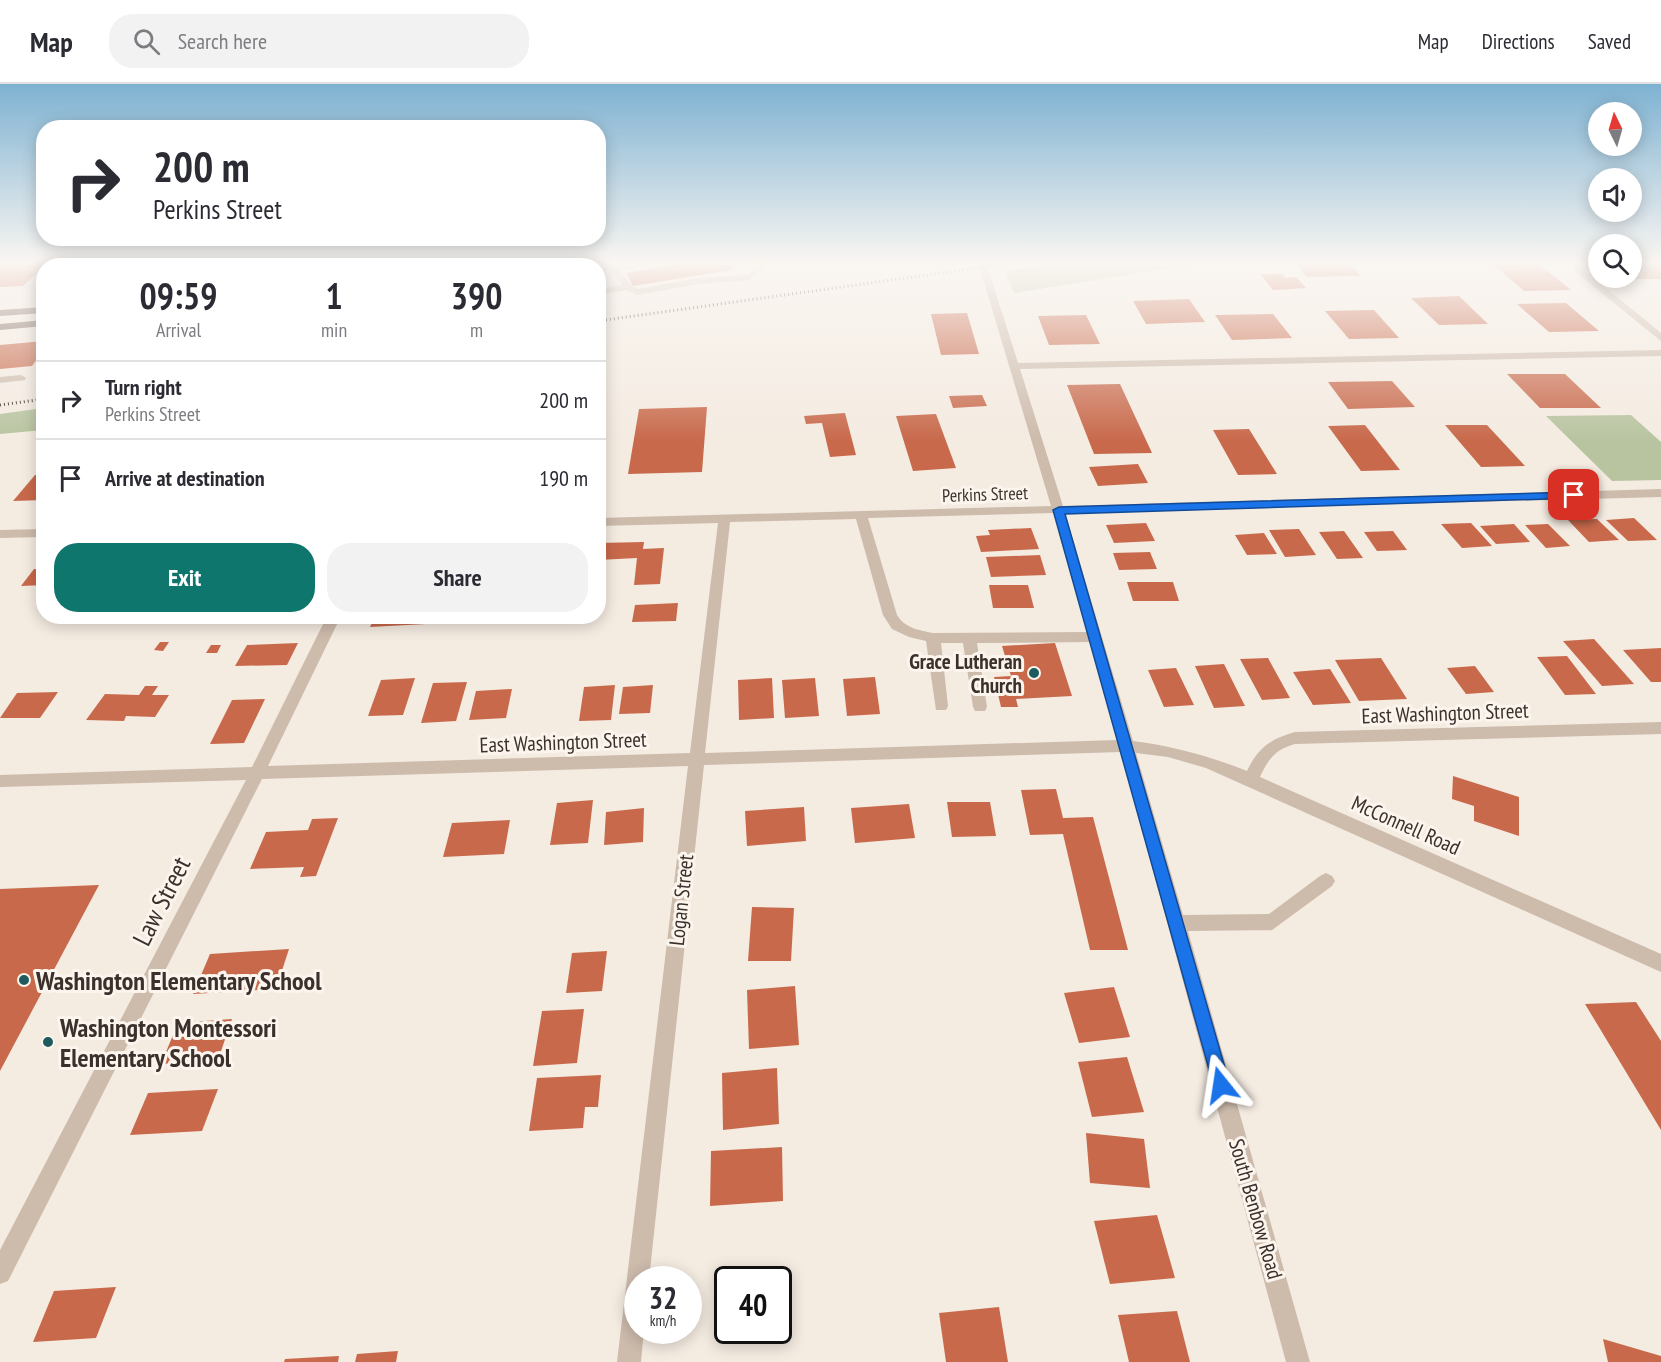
<!DOCTYPE html>
<html lang="en">
<head>
<meta charset="utf-8">
<style>
	body { margin:0; font-family:"PT Sans Narrow",sans-serif; background:#f2f2f3; color:#2b2b33; height:100vh; display:flex; flex-direction:column; font-size:22px; white-space:nowrap }
	* { box-sizing:border-box; margin:0 }
	p { font-size:20px; color:#7c7c81 }
	.icon { flex:none; width:33px; height:33px; fill:none; stroke:currentColor; stroke-width:2; stroke-linecap:round; stroke-linejoin:round }
	.map { position:relative; flex:1; overflow:hidden }
	.sheet { position:absolute; left:36px; top:174px; width:570px; height:366px; display:flex; flex-direction:column; background:#fff; border-radius:24px; box-shadow:0 3px 15px #0003 }
	.sheet>* { flex:none }
	.top-card { position:absolute; left:36px; top:36px; width:570px; height:126px; border-radius:24px; box-shadow:0 3px 15px #0003; background:#fff; color:#2b2b33; overflow:hidden }
	.needle { width:39px; rotate:355deg }
	.controls { position:absolute; left:1588px; top:18px; display:grid; gap:12px }
	.controls a { display:grid; place-items:center; width:54px; height:54px; border-radius:50%; background:#fff; box-shadow:0 3px 15px #0003; font-size:30px }
	.speed { position:absolute; left:624px; top:1182px; display:flex; gap:12px; font-size:30px; font-weight:700; text-align:center }
	.speed>* { display:grid; place-content:center; width:78px; height:78px; border-radius:50%; background:#fff; box-shadow:0 3px 15px #0003; line-height:1 }
	.speed small { font-size:15px; font-weight:400 }
	.speed .limit { border:3px solid #111; border-radius:9px; background:#fff; color:#111 }
	.pin { position:absolute; display:grid; place-items:center; width:51px; height:51px; color:#fff; margin:-26px; border-radius:12px; box-shadow:0 3px 9px #0006 }
	.me { position:absolute; width:66px; margin:-33px; rotate:345deg; stroke-linejoin:round; filter:drop-shadow(0 0 4px #0008) }
	.turn { display:flex; align-items:center; gap:21px; height:126px; padding:0 18px; font-size:27px }
	.turn .icon { width:78px; height:78px; stroke-width:2.5 }
	.turn b { display:block; font-size:42px; line-height:51px }
	.eta { display:flex; justify-content:space-evenly; align-items:center; height:102px; text-align:center }
	.eta b { font-size:36px; font-weight:600; line-height:42px }
	.primary-button { display:flex; gap:12px; margin-top:auto; padding:12px 18px }
	.primary-button a { flex:1; height:69px; border-radius:24px; background:#0f766e; color:#fff; font-size:24px; font-weight:600; line-height:69px; text-align:center }
	.primary-button a+a { background:#f2f2f3; color:#2b2b33 }
	ul { padding:0; list-style:none }
	li { display:flex; align-items:center; gap:18px; height:78px; padding:0 18px; border-top:2px solid #e1e1e2 }
	li div { flex:1 }
	li b { display:block; font-size:22px }
	li em { font-style:normal }
	header { display:flex; align-items:center; gap:36px; box-sizing:border-box; height:84px; padding:0 30px; background:#fff; border-bottom:2px solid #e1e1e2 }
	header strong { font-size:28px }
	nav { display:flex; gap:33px; margin-inline-start:auto; font-size:21px }
	.search { width:420px; height:54px; background:#f2f2f3; display:flex; align-items:center; gap:15px; box-sizing:border-box; padding:0 21px; border-radius:24px; color:#7c7c81; font-size:22px }
	.map>svg:first-child { display:block }
	.green { fill:#b8c4a0 }
	.building { fill:#c8694b }
	.lines { fill:none; stroke-linecap:round; stroke-linejoin:round }
	.minor { fill:#cdbbac; fill-rule:evenodd }
	.major { fill:#7d675c; fill-rule:evenodd }
	.rail { stroke:#3b302b; stroke-width:3; stroke-dasharray:1 3; stroke-linecap:butt }
	.route { fill:#1a73e8; stroke:#114b97; stroke-width:1.5 }
	.poi-dot { fill:#1f5a5e; stroke:#fbf5ee; stroke-width:2 }
	.labels { text-anchor:middle; dominant-baseline:central; stroke-width:6; stroke-linejoin:round; paint-order:stroke }
	.far-street-label { font-size:18px; fill:#3b302b; stroke:#fbf5ee }
	.poi-label { font-size:21px; font-weight:bold; fill:#3b302b; stroke:#fbf5ee; text-anchor:end }
	.street-label { font-size:21px; fill:#3b302b; stroke:#fbf5ee }
	.near-street-label { font-size:26px; fill:#3b302b; stroke:#fbf5ee }
	.near-poi-label { font-size:26px; font-weight:bold; fill:#3b302b; stroke:#fbf5ee; text-anchor:start }
</style>
</head>
<body>
<header>
<strong>Map</strong>
<div class="search"><svg class="icon" aria-label="search" viewBox="0 0 24 24"><circle cx="10" cy="10" r="6"/><path d="M15 15l6 6"/></svg>Search here</div>
<nav><a>Map</a><a>Directions</a><a>Saved</a></nav>
</header>
<div class="map">
<svg width="1661" height="1278" viewBox="0 0 1661 1278">
	<rect width="100%" height="100%" fill="#f4ebe1"/>
	<g class="green">
		<polygon points="1066,178 1208,178 1014,209 1005,187"/>
		<polygon points="43,324 43,346 0,350 0,330"/>
		<polygon points="1631,331 1661,358 1661,396 1612,397 1546,332"/>
	</g>
	<g class="building">
		<polygon points="0,178 55,178 51,182 44,182 23,202 3,203 0,203"/>
		<polygon points="694,178 738,178 731,186 633,202 626,189"/>
		<polygon points="1294,178 1348,178 1361,192 1307,193"/>
		<polygon points="1632,178 1660,178 1661,195 1637,195 1632,192"/>
		<polygon points="1539,180 1571,206 1524,207 1494,181"/>
		<polygon points="1260,190 1282,190 1285,194 1296,193 1306,204 1273,206"/>
		<polygon points="1459,212 1488,240 1439,241 1411,214"/>
		<polygon points="1189,215 1205,238 1146,240 1133,217"/>
		<polygon points="1566,219 1599,247 1549,248 1517,220"/>
		<polygon points="1374,226 1399,254 1349,255 1325,227"/>
		<polygon points="967,229 979,270 941,271 931,230"/>
		<polygon points="1273,230 1292,254 1232,256 1215,231"/>
		<polygon points="1086,231 1100,260 1049,261 1038,232"/>
		<polygon points="44,257 44,265 32,282 0,285 0,261"/>
		<polygon points="1507,290 1565,290 1601,324 1540,324"/>
		<polygon points="1392,297 1415,323 1348,325 1328,298"/>
		<polygon points="1120,300 1152,369 1094,370 1067,301"/>
		<polygon points="982,311 987,322 953,324 949,312"/>
		<polygon points="707,323 702,388 628,390 639,325"/>
		<polygon points="845,329 856,371 830,373 822,339 806,340 804,332"/>
		<polygon points="936,330 956,384 913,387 896,332"/>
		<polygon points="1365,341 1400,386 1361,387 1328,342"/>
		<polygon points="1445,341 1487,341 1525,382 1481,383"/>
		<polygon points="1249,345 1277,390 1238,391 1213,346"/>
		<polygon points="1138,380 1148,399 1098,402 1089,383"/>
		<polygon points="35,391 44,391 44,416 13,417"/>
		<polygon points="1634,434 1657,456 1628,457 1606,436"/>
		<polygon points="1597,435 1619,456 1589,458 1568,436"/>
		<polygon points="1146,439 1155,457 1114,459 1106,441"/>
		<polygon points="1471,439 1492,462 1462,464 1441,440"/>
		<polygon points="1514,440 1530,458 1496,460 1480,442"/>
		<polygon points="1548,440 1570,462 1546,464 1525,441"/>
		<polygon points="1031,444 1039,465 981,468 976,452 990,451 988,446"/>
		<polygon points="1299,445 1316,471 1285,473 1269,446"/>
		<polygon points="1344,447 1363,474 1337,475 1319,448"/>
		<polygon points="1393,447 1407,466 1377,467 1364,448"/>
		<polygon points="1264,449 1277,470 1247,471 1235,451"/>
		<polygon points="644,458 643,465 664,464 660,500 634,501 637,474 598,476 598,459"/>
		<polygon points="1150,468 1157,485 1119,486 1113,469"/>
		<polygon points="1040,471 1046,491 991,493 986,473"/>
		<polygon points="34,485 44,485 44,501 21,502"/>
		<polygon points="1127,498 1173,498 1179,517 1133,517"/>
		<polygon points="989,501 1028,501 1034,524 993,524"/>
		<polygon points="678,519 676,537 632,538 635,521"/>
		<polygon points="375,532 428,532 426,540 370,543"/>
		<polygon points="153,533 166,533 162,540 148,540"/>
		<polygon points="1594,555 1634,600 1602,602 1563,557"/>
		<polygon points="160,558 169,558 163,567 154,566"/>
		<polygon points="298,559 287,581 235,582 247,561"/>
		<polygon points="1055,559 1072,612 1016,615 1018,623 1001,623 994,593 1011,592 1002,562"/>
		<polygon points="211,561 221,561 217,569 206,569"/>
		<polygon points="1661,564 1661,598 1651,598 1623,566"/>
		<polygon points="1567,572 1596,610 1565,611 1537,573"/>
		<polygon points="1268,574 1290,614 1262,616 1240,575"/>
		<polygon points="1381,574 1407,615 1359,617 1335,576"/>
		<polygon points="1224,580 1245,622 1214,624 1195,582"/>
		<polygon points="1475,582 1494,608 1466,610 1447,584"/>
		<polygon points="1176,584 1194,621 1164,623 1148,586"/>
		<polygon points="1330,585 1351,619 1313,621 1293,588"/>
		<polygon points="875,593 880,630 847,632 843,595"/>
		<polygon points="415,594 403,631 368,632 381,596"/>
		<polygon points="772,594 774,634 739,636 738,596"/>
		<polygon points="815,594 819,632 785,634 782,596"/>
		<polygon points="467,598 456,637 421,639 433,599"/>
		<polygon points="615,601 611,636 579,637 584,603"/>
		<polygon points="653,601 650,629 619,630 623,603"/>
		<polygon points="145,602 158,602 152,611 169,611 155,633 126,632 124,637 86,636 105,610 139,611"/>
		<polygon points="512,605 506,634 469,636 476,607"/>
		<polygon points="58,608 40,634 0,634 17,609"/>
		<polygon points="265,615 244,659 210,660 232,616"/>
		<polygon points="1453,692 1519,713 1519,752 1474,737 1474,722 1452,715"/>
		<polygon points="1056,705 1063,734 1093,733 1128,866 1090,866 1063,750 1030,751 1021,706"/>
		<polygon points="593,716 588,759 550,761 557,719"/>
		<polygon points="947,718 990,718 996,752 952,753"/>
		<polygon points="909,720 915,754 855,759 851,724"/>
		<polygon points="804,723 806,757 747,762 745,727"/>
		<polygon points="644,724 643,758 604,761 606,728"/>
		<polygon points="338,734 316,792 300,793 304,783 250,785 266,748 308,746 312,735"/>
		<polygon points="510,736 504,770 443,773 452,739"/>
		<polygon points="99,801 0,987 0,805"/>
		<polygon points="752,823 794,824 791,877 748,877"/>
		<polygon points="289,865 276,905 193,910 210,870"/>
		<polygon points="607,867 602,907 566,909 572,869"/>
		<polygon points="795,902 799,961 749,965 747,906"/>
		<polygon points="1114,903 1130,953 1079,959 1064,909"/>
		<polygon points="1636,918 1661,957 1661,1046 1585,920"/>
		<polygon points="584,925 577,979 533,982 542,927"/>
		<polygon points="232,935 218,976 161,980 178,939"/>
		<polygon points="1127,973 1144,1028 1092,1033 1078,978"/>
		<polygon points="777,984 779,1040 723,1046 722,989"/>
		<polygon points="601,991 598,1023 585,1023 583,1044 529,1047 537,994"/>
		<polygon points="218,1005 202,1047 130,1051 148,1009"/>
		<polygon points="1086,1049 1144,1055 1150,1104 1090,1099"/>
		<polygon points="782,1063 783,1117 710,1122 711,1067"/>
		<polygon points="1157,1131 1175,1194 1110,1200 1094,1137"/>
		<polygon points="116,1203 96,1254 33,1258 54,1207"/>
		<polygon points="999,1223 1008,1278 946,1278 939,1229"/>
		<polygon points="1177,1227 1190,1278 1129,1278 1118,1231"/>
		<polygon points="1603,1255 1661,1272 1661,1278 1608,1278"/>
		<polygon points="398,1267 396,1278 355,1278 357,1270"/>
		<polygon points="339,1272 338,1278 284,1278 285,1275"/>
	</g>
	<g class="lines">
		<g class="minor">
			<polygon points="495,178 503,178 504,182 496,182"/>
			<polygon points="534,178 555,178 551,181 532,182"/>
			<polygon points="606,178 614,178 617,181 656,178 652,181 620,186 631,201 638,205 698,194 747,191 763,178 772,178 749,196 698,200 637,211 627,206 598,211 598,205 622,201"/>
			<path d="M978,178H986L1018,279L1661,266V272L1020,285L1063,422L1661,405V413L1065,429L1133,657C1173,662 1209,672 1247,687C1258,664 1270,655 1295,648L1661,638V650L1295,660C1276,665 1268,675 1260,693L1661,870V888L1206,684L1168,673L1136,669L1183,831L1269,830L1320,792L1326,789L1332,792L1335,797L1332,802L1272,846L1188,847L1310,1278H1286L1121,668L704,681L649,1196H638V1246H644L641,1278H617L688,682L262,695L8,1197L0,1200V1166L246,696L0,703V691L252,683L327,532H341L268,682L690,669L718,439L598,442V434L1051,422ZM1053,429L1087,548L933,549C918,546 905,544 897,531L868,434ZM856,435L883,531L892,545L909,553L926,557L936,626H946L948,622L941,559H963L973,623L975,627H985L987,623L977,559L1090,558L1117,656L705,669L730,438Z"/>
			<polygon points="1573,182 1579,182 1661,249 1661,257 1573,186"/>
			<polygon points="21,291 26,294 25,296 0,299 0,293"/>
			<polygon points="44,445 44,453 0,454 0,446"/>
		</g>
		<g class="major">
			<polygon points="374,178 391,178 382,182 360,182"/>
			<polygon points="434,178 450,178 441,182 420,182"/>
			<polygon points="44,223 44,229 0,232 0,226"/>
			<polygon points="44,236 44,242 0,246 0,240"/>
		</g>
		<g class="rail">
			<polyline points="598,237 1021,178"/>
			<polyline points="0,321 44,315"/>
		</g>
	</g>
	<linearGradient id="sky" x2="0" y2="1"><stop stop-color="#7eb2d2"/><stop offset="0.5" stop-color="#faf6f2"/><stop offset="1" stop-color="#faf6f2" stop-opacity="0"/></linearGradient>
	<rect width="1661" height="357" fill="url(#sky)"/>
	<polygon class="route" points="1574,408 1578,409 1578,414 1065,430 1230,1001 1228,1007 1221,1010 1215,1007 1053,426 1059,423"/>
	<g class="poi-dot">
		<circle cx="1034" cy="589" r="6"/>
		<circle cx="24" cy="896" r="6"/>
		<circle cx="48" cy="958" r="6"/>
	</g>
	<g class="labels">
		<g class="far-street-label">
			<text transform="translate(985 410) rotate(-2)">Perkins Street</text>
		</g>
		<g class="poi-label">
			<text x="1022" y="577">Grace Lutheran<tspan x="1022" dy="24">Church</tspan></text>
		</g>
		<g class="street-label">
			<text transform="translate(1445 629) rotate(-2)">East Washington Street</text>
			<text transform="translate(563 658) rotate(-2)">East Washington Street</text>
			<text transform="translate(1406 741) rotate(24)">McConnell Road</text>
			<text transform="translate(681 816) rotate(-84)">Logan Street</text>
			<text transform="translate(1256 1125) rotate(74)">South Benbow Road</text>
		</g>
		<g class="near-street-label">
			<text transform="translate(161 817) rotate(-63)">Law Street</text>
		</g>
		<g class="near-poi-label">
			<text x="36" y="896">Washington Elementary School</text>
			<text x="60" y="943">Washington Montessori<tspan x="60" dy="30">Elementary School</tspan></text>
		</g>
	</g>
</svg>
<div class="controls">
<a><svg class="needle" viewBox="-14 -14 28 28"><path d="M0-13l5 13h-10z" fill="#e53935"/><path d="M0 13l5-13h-10z" fill="#7c7c81"/></svg></a>
<a><svg class="icon" aria-label="sound" viewBox="0 0 24 24"><path d="M4 9h4l5-4v14l-5-4H4zM17 9q2 3 0 6"/></svg></a>
<a><svg class="icon" aria-label="search" viewBox="0 0 24 24"><circle cx="10" cy="10" r="6"/><path d="M15 15l6 6"/></svg></a>
</div>
<div class="speed"><div>32<small>km/h</small></div><div class="limit">40</div></div>
<div class="pin" style="left:1574px;top:411px;background:#d93025"><svg class="icon" aria-label="arrive" viewBox="0 0 24 24"><path d="M6 21V4h12l-3 4 3 4H6"/></svg></div>
<svg class="me" style="left:1221px;top:1001px" viewBox="-20 -20 40 40"><path d="M0-17L14 15 0 8-14 15z" fill="#1a73e8" stroke="#fff" stroke-width="4"/></svg>
<div class="top-card">
<div class="turn"><svg class="icon" aria-label="right" viewBox="0 0 24 24"><path d="M7 20v-9h11M14 6l5 5-5 5"/></svg><div><b>200 m</b>Perkins Street</div></div>
</div>
<section class="sheet">
<div class="eta">
<div><b>09:59</b><p>Arrival</p></div>
<div><b>1</b><p>min</p></div>
<div><b>390</b><p>m</p></div>
</div>
<ul>
<li><svg class="icon" aria-label="right" viewBox="0 0 24 24"><path d="M7 20v-9h11M14 6l5 5-5 5"/></svg><div><b>Turn right</b><p>Perkins Street</p></div><em>200 m</em></li>
<li><svg class="icon" aria-label="arrive" viewBox="0 0 24 24"><path d="M6 21V4h12l-3 4 3 4H6"/></svg><div><b>Arrive at destination</b></div><em>190 m</em></li>
</ul>
<div class="primary-button"><a>Exit</a><a>Share</a></div>
</section>
</div>
</body>
</html>
